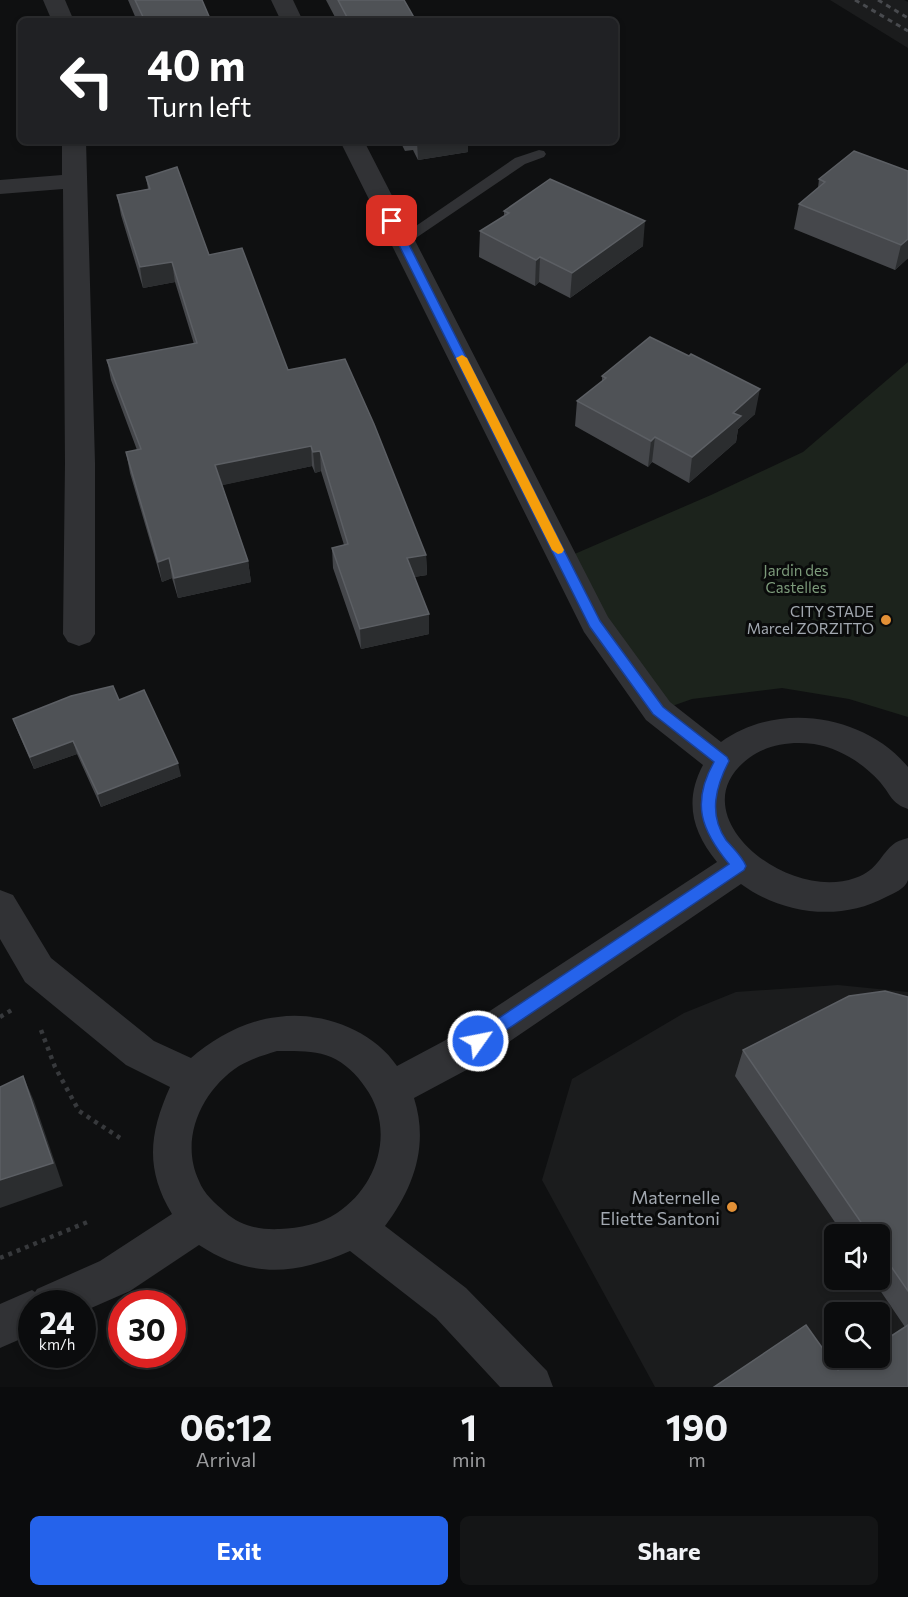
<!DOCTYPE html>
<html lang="en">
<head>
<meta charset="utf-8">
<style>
	body { margin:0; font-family:Commissioner,sans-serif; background:#141516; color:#f1f3f6; height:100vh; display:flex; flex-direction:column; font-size:22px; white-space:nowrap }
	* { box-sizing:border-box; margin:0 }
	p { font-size:20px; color:#9a9b9d }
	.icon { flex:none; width:33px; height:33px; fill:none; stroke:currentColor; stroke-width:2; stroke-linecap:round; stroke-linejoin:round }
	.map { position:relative; height:1387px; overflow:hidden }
	.sheet { display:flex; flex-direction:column; background:#0b0c0d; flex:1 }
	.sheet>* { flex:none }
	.banner { position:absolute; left:18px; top:18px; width:600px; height:126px; border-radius:9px; box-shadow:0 3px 9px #0003,0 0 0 2px #2b2c2e; background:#202124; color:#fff; overflow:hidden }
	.controls { position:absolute; left:824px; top:1224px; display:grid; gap:12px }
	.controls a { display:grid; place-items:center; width:66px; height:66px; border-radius:9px; background:#0b0c0d; box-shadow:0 3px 9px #0003,0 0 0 2px #2b2c2e; font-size:30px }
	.speed { position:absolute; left:18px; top:1290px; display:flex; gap:12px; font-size:30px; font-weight:700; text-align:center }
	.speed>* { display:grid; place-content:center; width:78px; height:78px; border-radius:50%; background:#0b0c0d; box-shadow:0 3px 9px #0003,0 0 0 2px #2b2c2e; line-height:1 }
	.speed small { font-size:15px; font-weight:400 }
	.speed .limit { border:9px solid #d22; background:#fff; color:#111 }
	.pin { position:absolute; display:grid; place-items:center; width:51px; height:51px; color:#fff; margin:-26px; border-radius:12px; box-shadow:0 3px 9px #0006 }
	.me { position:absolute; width:66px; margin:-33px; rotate:57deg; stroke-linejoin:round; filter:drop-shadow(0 0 4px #0008) }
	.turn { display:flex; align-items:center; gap:21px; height:126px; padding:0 30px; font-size:27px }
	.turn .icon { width:78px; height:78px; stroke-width:2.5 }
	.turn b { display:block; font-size:42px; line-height:51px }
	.eta { display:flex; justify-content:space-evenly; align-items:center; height:102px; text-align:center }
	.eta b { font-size:36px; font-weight:700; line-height:42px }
	.action { display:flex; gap:12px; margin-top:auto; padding:12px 30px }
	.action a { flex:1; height:69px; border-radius:9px; background:#2563eb; color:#fff; font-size:24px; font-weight:700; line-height:69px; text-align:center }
	.action a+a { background:#141516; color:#f1f3f6 }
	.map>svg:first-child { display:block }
	.built { fill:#1b1c1d; fill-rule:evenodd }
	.green { fill:#1c231c }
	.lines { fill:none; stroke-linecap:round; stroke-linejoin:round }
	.path { stroke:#37393c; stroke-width:4.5; stroke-dasharray:4 5; stroke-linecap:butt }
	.lane { fill:#313235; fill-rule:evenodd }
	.street { fill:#313235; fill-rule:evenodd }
	.rail { stroke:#484a4e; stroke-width:3; stroke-dasharray:5 4.5; stroke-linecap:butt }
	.wall { fill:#45474b }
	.shaded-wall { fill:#2b2d2f }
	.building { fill:#4f5256; stroke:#5c5f64; stroke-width:1.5 }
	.route { fill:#2563eb; stroke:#184099; stroke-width:1.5 }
	.slow { fill:#f59e0b }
	.poi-dot { fill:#e29036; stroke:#0a0b0b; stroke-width:2 }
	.labels { text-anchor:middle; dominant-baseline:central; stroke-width:6; stroke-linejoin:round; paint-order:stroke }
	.park-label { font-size:15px; fill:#7c9a7a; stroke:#0a0b0b }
	.poi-label { font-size:15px; fill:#a2a8b0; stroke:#0a0b0b; text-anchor:end }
	.near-poi-label { font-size:18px; fill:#a2a8b0; stroke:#0a0b0b; text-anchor:end }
</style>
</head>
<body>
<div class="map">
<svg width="908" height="1387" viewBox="0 0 908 1387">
	<rect width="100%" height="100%" fill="#0f1011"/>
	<g class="built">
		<polygon points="830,0 904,0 908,2 908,48"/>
		<path d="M838,985L908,992V1387H655L542,1180L572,1079L684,1013L736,992ZM834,1234H879V1280H834ZM834,1312H879V1358H834Z"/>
	</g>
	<polygon class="green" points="908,362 908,717 849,699 782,688 692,699 658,711 563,559 711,495 803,452"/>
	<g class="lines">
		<g class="path">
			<polyline points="0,1017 15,1008"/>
			<polyline points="41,1030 55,1067 79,1111 120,1138"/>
			<polyline points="0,1258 90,1221"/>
		</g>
		<polygon class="lane" points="539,150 544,151 546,154 544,157 525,164 407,244 397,244 394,241 515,158"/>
		<g class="street">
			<polygon points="43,0 65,0 74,21 52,21"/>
			<polygon points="271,0 293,0 303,21 281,21"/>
			<polygon points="62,141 86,141 95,463 95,634 90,642 79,646 68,642 63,634 65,463 63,189 0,194 0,180 62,175"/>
			<path d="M340,141H364L608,617L670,702L721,742C777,701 864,714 908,767V809C891,803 891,795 880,782C863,763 839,748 814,744C792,741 768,744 749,758C676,812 785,903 855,878C879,870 879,855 895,843C898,841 904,839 908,838C908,848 908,872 908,880C905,889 894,893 886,897C840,922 782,914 741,884L472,1067L414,1098C429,1145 414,1188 385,1226L466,1288L547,1371L553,1387H500L436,1318L350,1251C295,1275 251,1279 199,1245L130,1291L82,1312V1304H32V1334L0,1348V1304L32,1290L35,1292L37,1289L100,1261L172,1214C145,1169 149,1134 170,1087L126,1065L25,982L0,939V890L13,895L51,958L154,1041L191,1058C214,1038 246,1020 278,1017C321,1011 372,1029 397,1066L444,1041L717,862C692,831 684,801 703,765L646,720L584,632ZM277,1051C294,1051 315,1050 331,1057C345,1063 357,1075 365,1087C396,1129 378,1186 337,1213C321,1224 299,1228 280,1229C260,1230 240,1226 225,1212C215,1203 204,1194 199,1181C179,1139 202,1090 239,1066C251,1059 264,1055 277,1051Z"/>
		</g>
		<g class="rail">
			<polyline points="855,0 908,31"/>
			<polyline points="878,0 908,18"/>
		</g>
	</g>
	<g class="wall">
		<polygon points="128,0 202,0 211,21 137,21"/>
		<polygon points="326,0 404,0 416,21 337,21"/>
		<polygon points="400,141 470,141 468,142 468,152 418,160 413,150 405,151"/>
		<polygon points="908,171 908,258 895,270 794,229 799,204 818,188 819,179"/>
		<polygon points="146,177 209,255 288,370 426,555 427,575 414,577 429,614 429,634 361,649 333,568 332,548 344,545 321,471 315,473 312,466 222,485 248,561 251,582 178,598 172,578 162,582 130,473 126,452 137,450 111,380 107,360 194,344 175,282 143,288 121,215 117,195 148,189"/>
		<polygon points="504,211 643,246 570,298 539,282 535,286 479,257 480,231 504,216"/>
		<polygon points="602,376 755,414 738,429 736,442 689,483 652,462 648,467 575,426 577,401 602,382"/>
		<polygon points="119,700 181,776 101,807 77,754 34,769 18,732 13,719"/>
		<polygon points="908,997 908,1387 838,1370 905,1327 873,1280 879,1280 879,1234 843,1234 735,1076 743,1050"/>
	</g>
	<g class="shaded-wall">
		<polygon points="417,141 470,141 468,142 468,152 418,160"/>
		<polygon points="645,221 643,246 570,298 572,273"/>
		<polygon points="908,239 908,258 895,270 901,245"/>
		<polygon points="540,257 539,282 535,286 536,260"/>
		<polygon points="172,262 175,282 143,288 140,267"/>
		<polygon points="760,389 755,414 738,429 736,442 689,483 692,457 733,413"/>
		<polygon points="655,437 652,462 648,467 651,441"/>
		<polygon points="311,446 312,466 219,486 215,465"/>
		<polygon points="320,451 321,471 315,473 313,452"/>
		<polygon points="426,555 427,575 407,578 407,558"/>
		<polygon points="169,558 172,578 162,582 158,562"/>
		<polygon points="248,561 251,582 178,598 174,578"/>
		<polygon points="429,614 429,634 361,649 360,629"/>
		<polygon points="73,741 77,754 34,769 30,757"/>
		<polygon points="178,763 181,776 101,807 98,794"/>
		<polygon points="23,1076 34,1101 63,1186 0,1208 0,1180"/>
	</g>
	<g class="building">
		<polygon points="135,0 202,0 211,21 145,21"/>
		<polygon points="338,0 404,0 416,21 349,21"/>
		<polygon points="854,151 908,171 908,239 901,245 799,204 825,182 819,179"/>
		<polygon points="177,167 209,255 242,248 288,370 345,359 374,424 426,555 407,558 429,614 360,629 332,548 348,544 320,451 313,452 311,446 215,465 248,561 174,578 169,558 158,562 126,452 141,449 107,360 197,343 172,262 140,267 117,195 150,189 146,177"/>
		<polygon points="550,179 645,221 572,273 540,257 536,260 480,231 509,213 504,211"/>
		<polygon points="650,337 689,356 691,354 760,389 733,413 741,416 692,457 655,437 651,441 577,401 606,378 602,376"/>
		<polygon points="113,686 119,700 144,690 178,763 98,794 73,741 30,757 13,719 71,696"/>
		<polygon points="885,991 908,997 908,1291 879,1249 879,1234 869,1234 743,1050 849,996"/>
		<polygon points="23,1076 53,1163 0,1180 0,1087"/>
		<polygon points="806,1325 838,1370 858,1358 879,1358 879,1344 908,1325 908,1387 714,1387"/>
	</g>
	<path class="route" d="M392,218L397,221L600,621L663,707L727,757L729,761C716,786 708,814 726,840C733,848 742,856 746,866L744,870L478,1049L472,1047L470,1041L472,1036L729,864C701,830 691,803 714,762L653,714L590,627L387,221Z"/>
	<polygon class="slow" points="462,355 467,358 564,550 562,553 558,554 552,550 456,358"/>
	<g class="poi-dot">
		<circle cx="886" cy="620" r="6"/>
		<circle cx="732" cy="1207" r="6"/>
	</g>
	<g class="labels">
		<g class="park-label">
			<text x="796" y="570">Jardin des<tspan x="796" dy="17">Castelles</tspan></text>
		</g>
		<g class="poi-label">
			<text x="874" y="611">CITY STADE<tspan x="874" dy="17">Marcel ZORZITTO</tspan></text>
		</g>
		<g class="near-poi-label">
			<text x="720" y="1197">Maternelle<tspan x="720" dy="21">Eliette Santoni</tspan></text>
		</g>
	</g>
</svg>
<div class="controls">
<a><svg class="icon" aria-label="sound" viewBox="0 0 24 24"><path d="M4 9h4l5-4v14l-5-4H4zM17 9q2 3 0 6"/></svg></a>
<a><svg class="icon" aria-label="search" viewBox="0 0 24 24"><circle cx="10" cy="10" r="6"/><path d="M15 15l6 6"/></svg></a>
</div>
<div class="speed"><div>24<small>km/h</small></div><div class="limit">30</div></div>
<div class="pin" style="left:392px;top:221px;background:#d93025"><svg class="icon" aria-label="arrive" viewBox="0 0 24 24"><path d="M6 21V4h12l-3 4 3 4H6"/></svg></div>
<svg class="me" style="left:478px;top:1041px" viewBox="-20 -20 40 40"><circle r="17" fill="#2563eb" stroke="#fff" stroke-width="3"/><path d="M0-11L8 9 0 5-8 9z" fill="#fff"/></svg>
<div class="banner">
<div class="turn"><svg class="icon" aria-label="left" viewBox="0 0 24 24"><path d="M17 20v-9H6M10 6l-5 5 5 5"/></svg><div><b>40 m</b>Turn left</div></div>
</div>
</div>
<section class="sheet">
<div class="eta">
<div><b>06:12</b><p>Arrival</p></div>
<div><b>1</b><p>min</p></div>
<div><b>190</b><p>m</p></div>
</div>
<div class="action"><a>Exit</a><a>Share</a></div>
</section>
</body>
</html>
